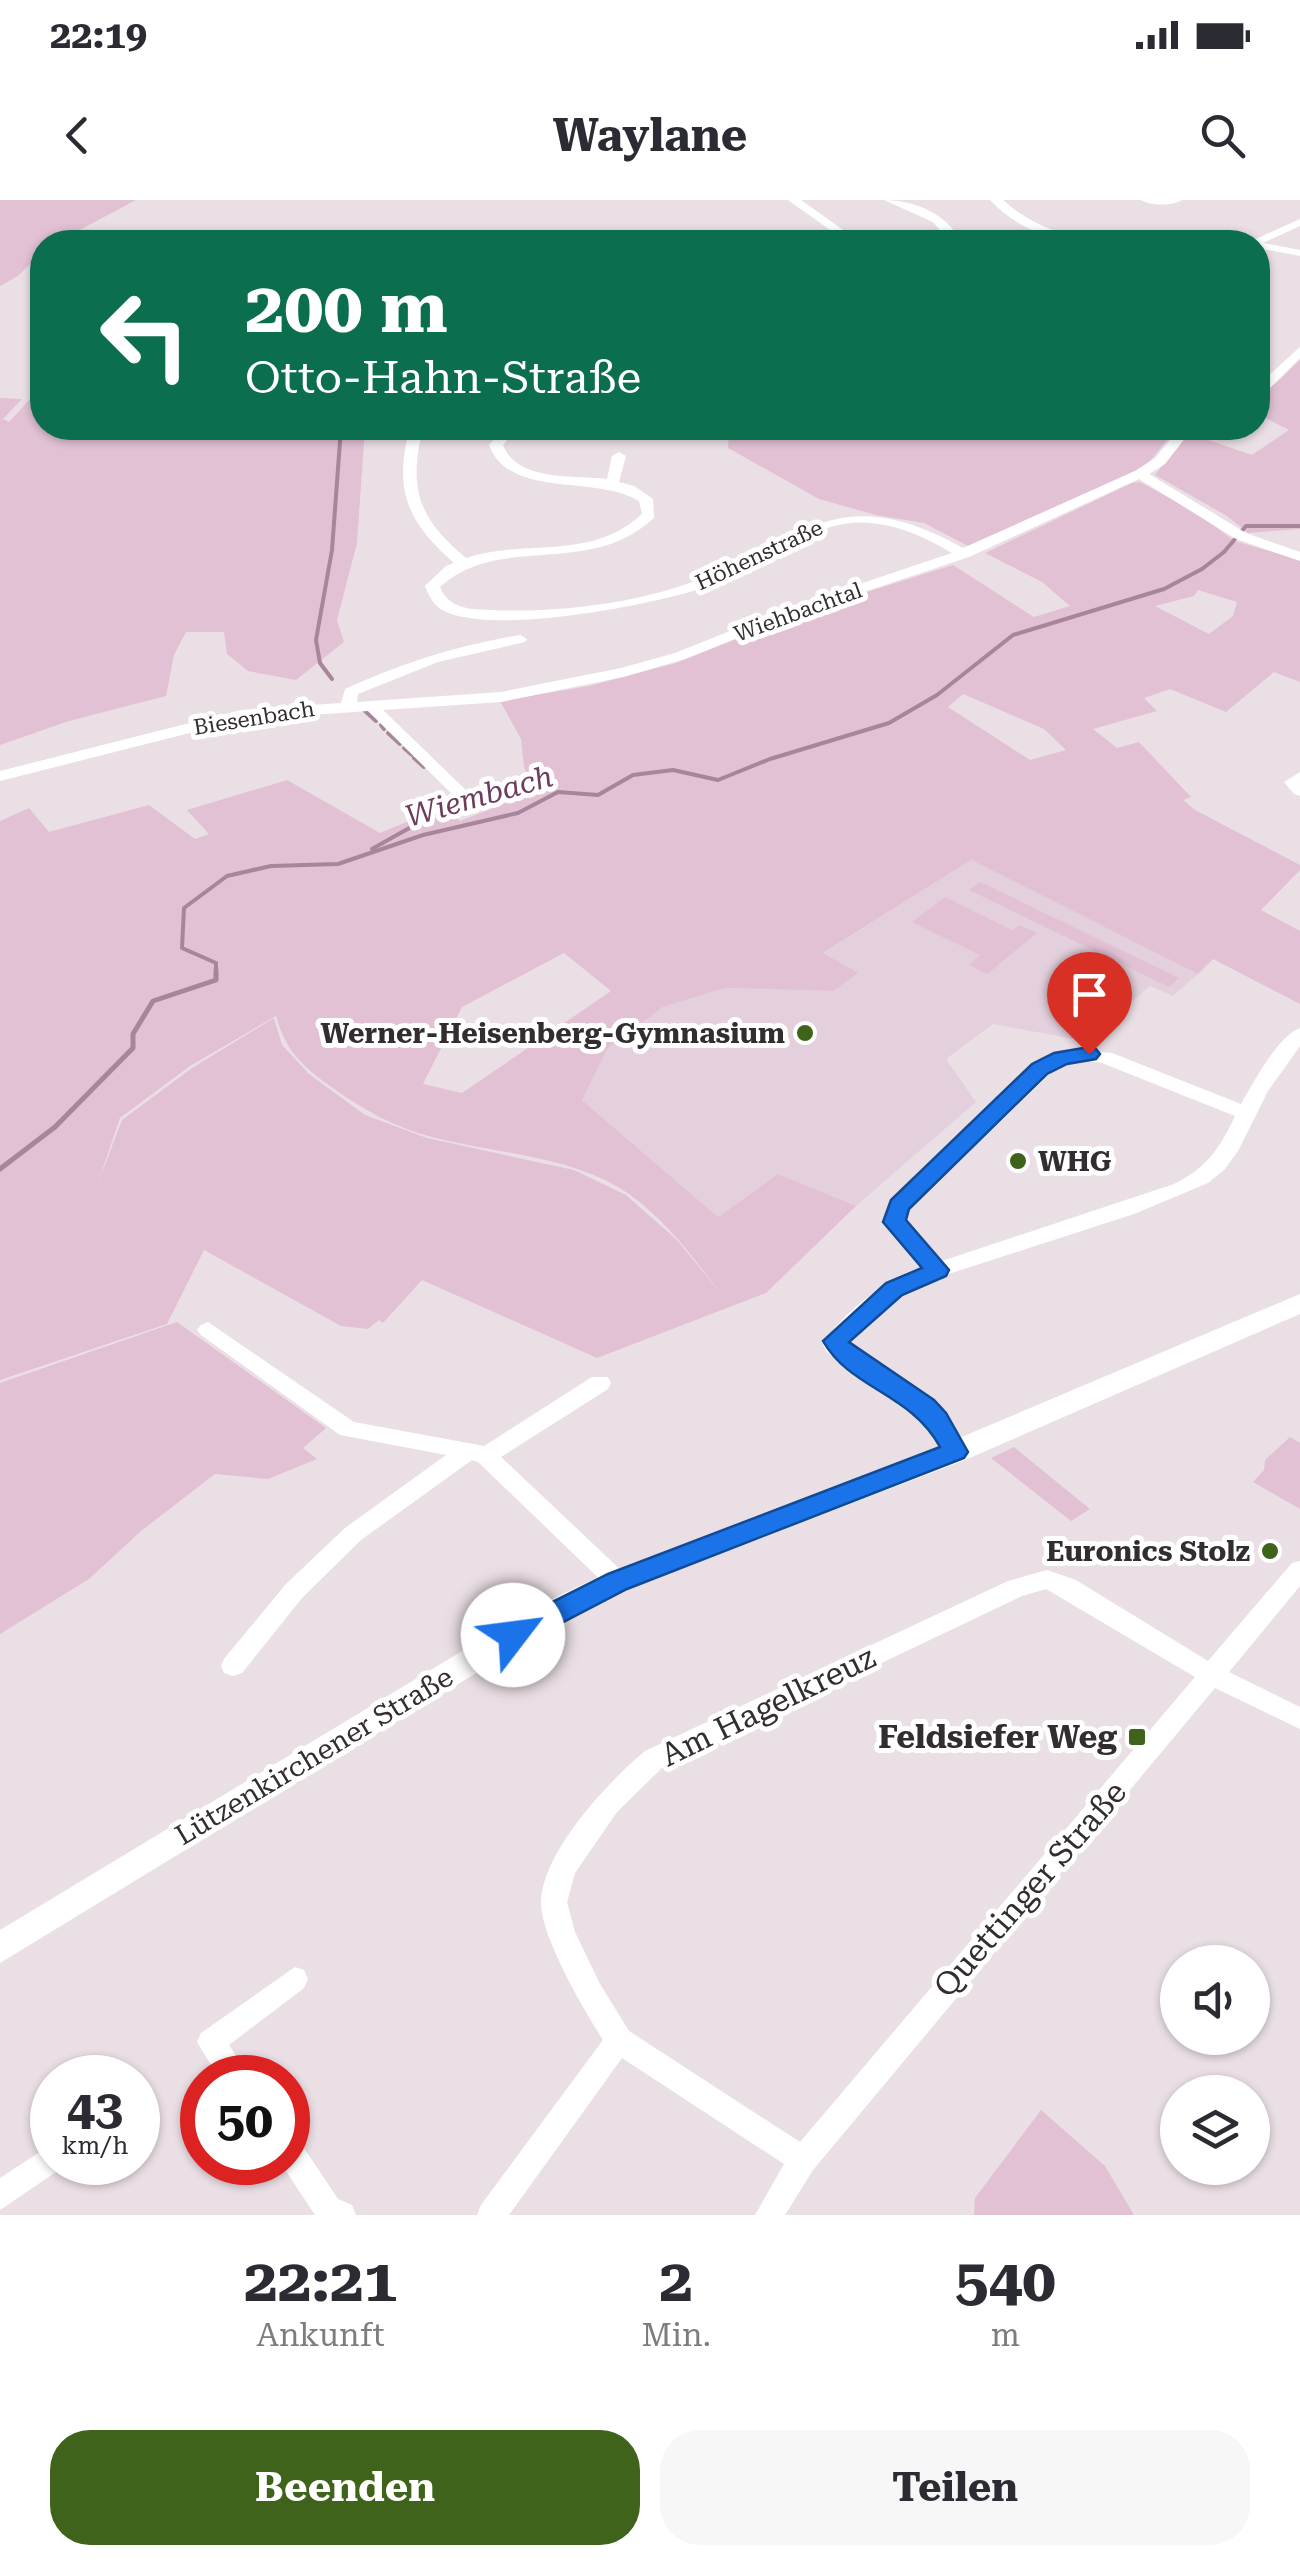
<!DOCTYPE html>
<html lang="de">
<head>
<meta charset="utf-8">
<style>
	body { margin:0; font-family:"Roboto Serif",serif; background:#f7f7f7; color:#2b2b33; height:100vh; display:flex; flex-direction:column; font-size:38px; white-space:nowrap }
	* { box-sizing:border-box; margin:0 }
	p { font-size:32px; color:#7c7c81 }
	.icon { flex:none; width:55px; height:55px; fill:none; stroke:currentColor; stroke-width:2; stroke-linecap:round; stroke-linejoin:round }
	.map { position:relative; height:2015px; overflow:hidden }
	.drawer { display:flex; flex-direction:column; background:#fff; flex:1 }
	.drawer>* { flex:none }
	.guide { position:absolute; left:30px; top:30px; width:1240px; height:210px; border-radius:40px; box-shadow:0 2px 8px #0004; background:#0b6e4f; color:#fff; overflow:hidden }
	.tools { position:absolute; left:1160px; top:1745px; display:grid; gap:20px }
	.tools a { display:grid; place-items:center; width:110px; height:110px; border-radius:50%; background:#fff; box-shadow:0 2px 8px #0004; font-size:50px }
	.speed { position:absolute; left:30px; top:1855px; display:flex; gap:20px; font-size:50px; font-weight:700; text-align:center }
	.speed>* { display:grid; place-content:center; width:130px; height:130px; border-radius:50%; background:#fff; box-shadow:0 2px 8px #0004; line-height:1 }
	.speed small { font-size:25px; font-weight:400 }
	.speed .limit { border:15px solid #d22; background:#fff; color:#111 }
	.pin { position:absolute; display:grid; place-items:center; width:85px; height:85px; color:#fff; margin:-102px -42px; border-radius:50% 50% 50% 0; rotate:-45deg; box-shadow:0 0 10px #0007 }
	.pin .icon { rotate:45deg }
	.me { position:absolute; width:110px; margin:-55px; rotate:60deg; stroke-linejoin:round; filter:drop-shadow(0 0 8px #0008) }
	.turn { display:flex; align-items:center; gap:35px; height:210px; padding:0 50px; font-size:45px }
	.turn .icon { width:130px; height:130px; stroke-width:2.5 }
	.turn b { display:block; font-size:70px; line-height:85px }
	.eta { display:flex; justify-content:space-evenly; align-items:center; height:170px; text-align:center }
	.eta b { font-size:60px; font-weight:700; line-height:70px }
	.cta { display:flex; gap:20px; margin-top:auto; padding:20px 50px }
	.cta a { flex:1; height:115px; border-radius:40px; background:#3f631a; color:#fff; font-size:40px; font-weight:700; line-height:115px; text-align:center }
	.cta a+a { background:#f7f7f7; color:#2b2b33 }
	.status { display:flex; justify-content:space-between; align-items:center; height:70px; padding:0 50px; background:#fff; direction:ltr }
	.status svg { height:28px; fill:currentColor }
	header { display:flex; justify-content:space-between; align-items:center; height:130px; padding:0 50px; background:#fff; font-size:45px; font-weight:700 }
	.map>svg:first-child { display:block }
	.built { fill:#e3d0dc }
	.green { fill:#e2c1d5; fill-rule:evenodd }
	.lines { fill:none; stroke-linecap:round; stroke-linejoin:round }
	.stream-far1 { stroke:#a7859a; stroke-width:4 }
	.stream { stroke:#a7859a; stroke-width:5 }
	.minor { fill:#fff; fill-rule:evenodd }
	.major { fill:#fff; fill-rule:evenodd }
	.route { fill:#1a73e8; stroke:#114b97; stroke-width:2.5 }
	.poi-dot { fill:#3f631a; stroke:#fff; stroke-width:4 }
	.labels { text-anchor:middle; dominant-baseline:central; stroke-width:10; stroke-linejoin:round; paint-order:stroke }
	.far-street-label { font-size:22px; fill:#322d30; stroke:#fff }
	.poi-label { font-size:28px; font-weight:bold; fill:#322d30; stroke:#fff; text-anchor:end }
	.street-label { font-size:28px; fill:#322d30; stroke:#fff }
	.water-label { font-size:30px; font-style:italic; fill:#6d3c5c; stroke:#fff }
	.near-street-label { font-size:32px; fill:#322d30; stroke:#fff }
	.near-poi-label { font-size:32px; font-weight:bold; fill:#322d30; stroke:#fff; text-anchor:end }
</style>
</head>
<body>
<div class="status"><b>22:19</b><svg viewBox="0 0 49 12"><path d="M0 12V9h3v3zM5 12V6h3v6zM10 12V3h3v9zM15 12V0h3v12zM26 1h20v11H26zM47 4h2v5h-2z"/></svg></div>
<header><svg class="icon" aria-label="back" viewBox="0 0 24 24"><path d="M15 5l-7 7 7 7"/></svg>Waylane<svg class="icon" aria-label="search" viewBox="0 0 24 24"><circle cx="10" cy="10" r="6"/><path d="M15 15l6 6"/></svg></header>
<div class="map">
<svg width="1300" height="2015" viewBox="0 0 1300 2015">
	<rect width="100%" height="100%" fill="#ebdfe6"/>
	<polygon class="built" points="971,660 1198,774 1173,796 1150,786 1084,841 993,824 946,859 976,902 856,1006 778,974 718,1017 581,899 607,849 663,807 725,788 833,791 822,754"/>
	<g class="green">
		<polygon points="0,0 136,0 57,42 42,42 42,52 18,76 0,86"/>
		<polygon points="1300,160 1300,329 1248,333 1227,316 1155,275 1188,233 1252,255 1289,230 1258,214 1258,195 1276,183"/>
		<polygon points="42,186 42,228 365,228 357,343 337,420 344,442 296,480 248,471 227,454 224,432 186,432 174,455 166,496 69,521 0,545 0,198 22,199 3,219 9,222"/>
		<path d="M719,228H1181C1163,238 1158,258 1141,268L970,347L924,323L876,315L819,299L728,248L729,233Z"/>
		<path d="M1140,282L1192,310L1235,341L1300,360V482L1274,472L1226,512L1170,489L1144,498L1157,511L1093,529L1117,548L1139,542L1191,597L1183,600L1195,610L1300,665V670L1261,710L1300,731V804L1213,759L1198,774L971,660L823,753L858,773L833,791L725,788L663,807L607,849L582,900L718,1017L778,974L856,1006L766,1093L597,1158L422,1080L383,1123L379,1120L368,1129L341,1126L204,1050L167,1124L0,1180V621L29,608L49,632L149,605L195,639L209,634L187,610L287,580L380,633L447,605L460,621L534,592L524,567L521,539L500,501L589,486L676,463L806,411L953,365L1034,417L1070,406L1042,382L985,353L1132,283ZM1198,390L1237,402L1233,416L1209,434L1155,406L1194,396ZM963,494L1044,529L1066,550L1030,560L948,507ZM564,753L611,791L462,893L423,884L462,807ZM276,816C286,851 301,865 330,886C362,909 393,927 432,937C496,954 572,955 629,994C667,1021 694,1059 722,1095L677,1040L626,995L574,970L427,938L365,915L309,874L282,845L274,818L192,868L122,920L98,983L120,918L190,866Z"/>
		<polygon points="980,682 1179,778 1169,787 969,690"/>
		<polygon points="945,697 1012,730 1019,725 1037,733 987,774 969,765 980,755 912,722"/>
		<polygon points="177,1122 326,1228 303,1248 317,1259 268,1279 215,1274 141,1331 89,1379 0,1434 0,1183"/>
		<polygon points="1290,1237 1300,1243 1300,1309 1253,1282 1264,1270 1265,1260"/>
		<polygon points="1014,1247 1090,1309 1071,1321 991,1258"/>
		<polygon points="1041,1910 1105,1966 1134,2015 974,2015 975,1998"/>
	</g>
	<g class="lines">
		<g class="stream-far1">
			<polyline points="332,479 320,463 316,440 332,350 341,228"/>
			<polyline points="365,511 376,521"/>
			<polyline points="381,525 384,529"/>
			<polyline points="388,533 400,544"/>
			<polyline points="404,548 412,555"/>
			<polyline points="414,558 424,567"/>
			<polyline points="372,649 452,604"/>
			<polyline points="216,772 216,763 182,748 184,708 227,676 271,666 338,664 423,635 518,613 558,592 598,595 633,575 673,570 718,580 770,559 889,523 937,495 1013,435 1164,389 1202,369 1224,352 1246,326 1300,326"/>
		</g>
		<polyline class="stream" points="0,969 55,927 133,848 133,834 153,801 216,780 216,770"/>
		<g class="minor">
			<polygon points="788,0 801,0 860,42 847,42"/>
			<path d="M884,0C914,0 948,14 961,42H950L933,22Z"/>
			<path d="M990,0H1003C1058,49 1117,40 1187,38C1203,37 1226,34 1240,42H1070C1038,35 1013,24 990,0Z"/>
			<path d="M1141,0H1182C1173,6 1150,6 1141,0Z"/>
			<polygon points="1300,19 1300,26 1263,43 1300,50 1300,56 1258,48 1258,42 1249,42"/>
			<polygon points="1300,147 1300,158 1263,195 1258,196 1258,185"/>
			<path d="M410,228H423C408,289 418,318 466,358C527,338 590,362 642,314L639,301C594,274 510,300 489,245L504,228H518L503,245C517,282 573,275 607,279L612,256L619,252L626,256L619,282L634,286L653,299L654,318C588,379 500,332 440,387C445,401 456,406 471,409C540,414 618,407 684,385C801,345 832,275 963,348L1135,271L1155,258L1180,228H1193L1165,264L1149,274L1246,333L1300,352V361L1236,339L1139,279L969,357L798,414L685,459L623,477L501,502L383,510L471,595L479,597V603L459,601L368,511L241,520L0,581V571L241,510L341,503L345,489C401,463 459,445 520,435L527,439L525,442L438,462L358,494L357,502L501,492L621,468L675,453L788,408L952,353C921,335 888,320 851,323C800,328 759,367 712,385C659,404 492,437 442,410C433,404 429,396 425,386L446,366L454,363C407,322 393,289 410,228Z"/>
			<polygon points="1300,572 1300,596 1294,594 1284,582"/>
			<path d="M1300,828V846L1268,891L1238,951L1225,969L1208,983L1134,1014L921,1083L901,1094L847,1140V1144C895,1179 936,1198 966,1252L963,1258H947C911,1196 872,1194 826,1151L823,1145C840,1113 889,1078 924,1067L887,1027L884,1022L887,1008L1043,859L1073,850L1112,853L1241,904C1253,883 1278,836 1300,828ZM1081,860L1102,863L1235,916C1220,948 1207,968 1174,984L942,1061L904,1020V1015L1057,867Z"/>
			<polygon points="208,1122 354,1222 484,1246 592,1177 608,1177 611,1183 608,1189 501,1257 625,1374 629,1381 625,1388 617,1390 609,1388 478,1262 472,1260 361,1340 302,1398 242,1473 233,1476 224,1473 221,1466 224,1459 286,1384 345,1328 446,1255 340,1235 201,1135 197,1130 201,1125"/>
			<path d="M1300,1361V1386L1229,1472L1300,1507V1529L1215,1488L813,1970L785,2015H755L784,1964L622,1858L509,2015H477L481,2005L603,1840C584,1810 539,1734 541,1700C544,1650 608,1582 645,1551L1008,1381L1047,1370L1076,1380L1208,1461L1292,1363ZM1046,1389L1195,1477L800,1942L629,1831L600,1784L575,1732L567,1702L575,1673L617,1612L663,1567L1022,1396Z"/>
			<polygon points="295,1767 304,1770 308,1779 304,1788 229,1845 250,1878 219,1878 197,1842 201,1833"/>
			<polygon points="288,1935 298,1939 338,1999 352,2005 356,2015 315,2015 280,1962 288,1962"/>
			<polygon points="52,1944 52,1962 64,1962 62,1968 0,2010 0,1978"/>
		</g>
		<polygon class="major" points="1300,1094 1300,1114 965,1260 627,1389 555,1425 0,1763 0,1730 535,1407 607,1373 945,1244"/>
	</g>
	<path class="route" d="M1089,847L1096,849L1100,854L1096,859L1067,864L1047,874L909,1009L906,1020L949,1070L946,1076L902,1095L849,1142L934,1200L946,1213L968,1252L964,1258L627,1389L523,1443L513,1446L503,1443L499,1435L503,1427L608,1374L940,1247C911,1193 850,1189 823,1141L886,1083L922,1068L883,1022L891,1000L1032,864L1054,853Z"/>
	<g class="poi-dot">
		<circle cx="805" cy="833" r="10"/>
		<circle cx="1018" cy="961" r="10"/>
		<circle cx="1270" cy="1351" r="10"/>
		<rect x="1127" y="1527" width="20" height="20" rx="5"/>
	</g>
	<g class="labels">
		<g class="far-street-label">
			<text transform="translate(759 355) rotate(-25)">Höhenstraße</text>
			<text transform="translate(798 412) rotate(-20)">Wiehbachtal</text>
			<text transform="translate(254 518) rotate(-9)">Biesenbach</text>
		</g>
		<g class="poi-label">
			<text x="785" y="833">Werner-Heisenberg-Gymnasium</text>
			<text x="1038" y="961" text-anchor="start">WHG</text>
			<text x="1250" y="1351">Euronics Stolz</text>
		</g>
		<g class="street-label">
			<text transform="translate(314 1556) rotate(-31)">Lützenkirchener Straße</text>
		</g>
		<g class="water-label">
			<text transform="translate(479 596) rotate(-16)">Wiembach</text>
		</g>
		<g class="near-street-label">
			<text transform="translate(768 1506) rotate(-26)">Am Hagelkreuz</text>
			<text transform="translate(1030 1689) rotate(-49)">Quettinger Straße</text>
		</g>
		<g class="near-poi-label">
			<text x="1117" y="1537">Feldsiefer Weg</text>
		</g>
	</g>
</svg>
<div class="tools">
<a><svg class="icon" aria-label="sound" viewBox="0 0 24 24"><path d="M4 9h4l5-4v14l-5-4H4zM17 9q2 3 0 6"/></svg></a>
<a><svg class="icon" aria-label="layers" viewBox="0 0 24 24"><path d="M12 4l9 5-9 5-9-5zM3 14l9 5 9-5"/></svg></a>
</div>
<div class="speed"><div>43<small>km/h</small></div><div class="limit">50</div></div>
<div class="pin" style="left:1089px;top:854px;background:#d93025"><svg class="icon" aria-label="arrive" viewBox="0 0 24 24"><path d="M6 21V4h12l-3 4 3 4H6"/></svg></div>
<svg class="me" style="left:513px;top:1435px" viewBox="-20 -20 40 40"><circle r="19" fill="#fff"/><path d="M0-13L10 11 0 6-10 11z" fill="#1a73e8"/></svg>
<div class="guide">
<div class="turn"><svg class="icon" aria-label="left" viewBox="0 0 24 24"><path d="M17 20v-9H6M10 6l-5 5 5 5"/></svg><div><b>200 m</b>Otto-Hahn-Straße</div></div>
</div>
</div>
<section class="drawer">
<div class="eta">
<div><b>22:21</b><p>Ankunft</p></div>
<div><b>2</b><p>Min.</p></div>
<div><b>540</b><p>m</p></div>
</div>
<div class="cta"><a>Beenden</a><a>Teilen</a></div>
</section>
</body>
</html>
